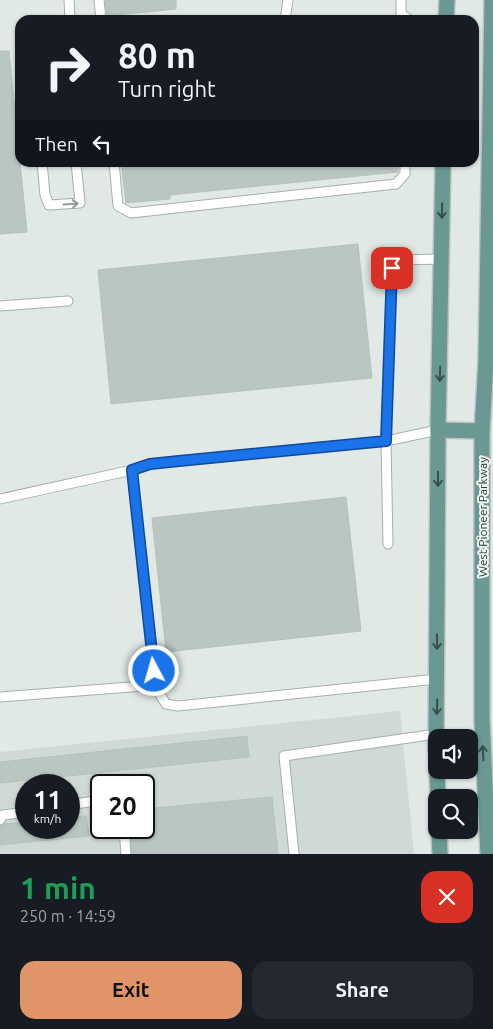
<!DOCTYPE html>
<html lang="en">
<head>
<meta charset="utf-8">
<style>
	body { margin:0; font-family:Ubuntu,sans-serif; background:#242831; color:#f1f3f6; height:100vh; display:flex; flex-direction:column; font-size:19px; white-space:nowrap }
	* { box-sizing:border-box; margin:0 }
	p { font-size:16px; color:#9ea1a6 }
	.icon { flex:none; width:28px; height:28px; fill:none; stroke:currentColor; stroke-width:2; stroke-linecap:round; stroke-linejoin:round }
	.map { position:relative; height:854px; overflow:hidden }
	.sheet { display:flex; flex-direction:column; background:#171b24; flex:1 }
	.sheet>* { flex:none }
	.guide { position:absolute; left:15px; top:15px; width:464px; height:152px; border-radius:15px; box-shadow:0 1px 4px #0004; background:#171b24; color:#f1f3f6; overflow:hidden }
	.buttons { position:absolute; left:428px; top:729px; display:grid; gap:10px }
	.buttons a { display:grid; place-items:center; width:50px; height:50px; border-radius:10px; background:#171b24; box-shadow:0 1px 4px #0004; font-size:25px }
	.speed { position:absolute; left:15px; top:774px; display:flex; gap:10px; font-size:25px; font-weight:700; text-align:center }
	.speed>* { display:grid; place-content:center; width:65px; height:65px; border-radius:50%; background:#171b24; box-shadow:0 1px 4px #0004; line-height:1 }
	.speed small { font-size:12px; font-weight:400 }
	.speed .limit { border:2px solid #111; border-radius:8px; background:#fff; color:#111 }
	.pin { position:absolute; display:grid; place-items:center; width:42px; height:42px; color:#fff; margin:-21px; border-radius:10px; box-shadow:0 2px 8px #0006 }
	.me { position:absolute; width:55px; margin:-28px; rotate:354deg; stroke-linejoin:round; filter:drop-shadow(0 0 4px #0008) }
	.turn { display:flex; align-items:center; gap:18px; height:105px; padding:0 20px; font-size:22px }
	.turn .icon { width:65px; height:65px; stroke-width:2.5 }
	.turn b { display:block; font-size:35px; line-height:42px }
	.then { display:flex; align-items:center; height:48px; padding:0 20px; background:#0003; gap:10px; font-size:19px }
	.round { display:grid; place-items:center; flex:none; width:52px; height:52px; border-radius:15px; background:#242831 }
	.headline { display:flex; align-items:center; justify-content:space-between; height:85px; padding:0 20px }
	h1 { font-size:30px; font-weight:700; line-height:38px; color:#1e9e55 }
	.button { display:flex; gap:10px; margin-top:auto; padding:10px 20px }
	.button a { flex:1; height:58px; border-radius:15px; background:#e09468; color:#111; font-size:20px; font-weight:700; line-height:58px; text-align:center }
	.button a+a { background:#242831; color:#f1f3f6 }
	.map>svg:first-child { display:block }
	.built { fill:#cfd9d5; fill-rule:evenodd }
	.building { fill:#b9c6c2; stroke:#b4c2be }
	.lines { fill:none; stroke-linecap:round; stroke-linejoin:round }
	.lane-casing { stroke:#a4b0ad; stroke-width:11 }
	.primary-casing { stroke:#bdc3c2; stroke-width:18 }
	.lane { stroke:#fff; stroke-width:9 }
	.primary { stroke:#6a9993; stroke-width:15 }
	.oneway { stroke:#919b9a }
	.oneway2 { stroke:#35504c }
	.route-casing { stroke:#114b97; stroke-width:12 }
	.route { stroke:#1a73e8; stroke-width:9 }
	.labels { text-anchor:middle; dominant-baseline:central; stroke-width:4; stroke-linejoin:round; paint-order:stroke }
	.street-label { font-size:12px; fill:#233734; stroke:#f0f6f4 }
</style>
</head>
<body>
<div class="map">
<svg width="493" height="854" viewBox="0 0 493 854">
	<rect width="100%" height="100%" fill="#e0e9e6"/>
	<path class="built" d="M400,711L414,854H0V752ZM26,785H69V828H26ZM101,785H144V828H101Z"/>
	<g class="building">
		<polygon points="105,0 176,0 176,9 107,16"/>
		<polygon points="0,51 9,51 27,232 0,234"/>
		<polygon points="121,162 398,162 398,172 170,195 170,199 126,203"/>
		<polygon points="358,244 372,378 111,404 98,270"/>
		<polygon points="346,497 361,631 166,652 152,518"/>
		<polygon points="247,736 249,757 0,783 0,762"/>
		<polygon points="272,797 278,854 132,854 130,828 144,828 144,809"/>
		<polygon points="86,816 89,836 0,845 0,826 4,824 26,822 26,828 69,828 69,817"/>
	</g>
	<g class="lines">
		<defs>
			<g id="lane">
				<polyline points="69,0 70,20"/>
				<polyline points="99,0 101,20"/>
				<polyline points="401,0 401,14 410,20"/>
				<polyline points="285,20 288,0"/>
				<polyline points="42,162 45,195 49,205 80,203 76,162"/>
				<polyline points="114,162 118,206 131,213 396,184 405,174 405,162"/>
				<polyline points="0,306 68,301"/>
				<polyline points="0,499 132,470"/>
				<polyline points="388,544 386,441 392,268 399,260 442,259"/>
				<polyline points="437,679 178,706 166,704 159,693 154,671 132,470 150,464 179,461 386,441 438,430"/>
				<polyline points="0,697 157,685"/>
				<polyline points="69,805 101,800"/>
				<polyline points="0,820 3,815 26,812"/>
				<polyline points="124,828 126,854"/>
				<polyline points="294,854 284,756 436,734"/>
			</g>
			<g id="primary">
				<polyline points="446,20 447,0"/>
				<polyline points="438,430 482,431"/>
				<polyline points="436,750 438,430 443,162"/>
				<polyline points="437,770 438,798"/>
				<polyline points="439,830 440,854"/>
				<polyline points="488,854 482,719 482,431 486,360 492,0"/>
			</g>
		</defs>
		<use href="#lane" class="lane-casing"/>
		<use href="#primary" class="primary-casing"/>
		<use href="#lane" class="lane"/>
		<use href="#primary" class="primary"/>
	</g>
	<defs><path id="oneway-shaft" d="M-6 0H5M1.5-3L5.5 0L1.5 3" fill="none" stroke-width="1.6" stroke-linecap="round" stroke-linejoin="round" transform="scale(1.25)"/></defs>
	<use class="oneway" href="#oneway-shaft" transform="translate(71 204) rotate(-4)"/>
	<g class="oneway2">
		<use href="#oneway-shaft" transform="translate(442 211) rotate(91)"/>
		<use href="#oneway-shaft" transform="translate(440 374) rotate(91)"/>
		<use href="#oneway-shaft" transform="translate(438 479) rotate(90)"/>
		<use href="#oneway-shaft" transform="translate(437 642) rotate(90)"/>
		<use href="#oneway-shaft" transform="translate(437 707) rotate(92)"/>
		<use href="#oneway-shaft" transform="translate(483 753) rotate(-93)"/>
	</g>
	<g class="lines">
		<defs>
			<polyline id="route" points="154,671 132,470 150,464 179,461 386,441 392,268"/>
		</defs>
		<use href="#route" class="route-casing"/>
		<use href="#route" class="route"/>
	</g>
	<g class="labels">
		<g class="street-label">
			<text transform="translate(482 517) rotate(-90)">West Pioneer Parkway</text>
		</g>
	</g>
</svg>
<div class="buttons">
<a><svg class="icon" aria-label="sound" viewBox="0 0 24 24"><path d="M4 9h4l5-4v14l-5-4H4zM17 9q2 3 0 6"/></svg></a>
<a><svg class="icon" aria-label="search" viewBox="0 0 24 24"><circle cx="10" cy="10" r="6"/><path d="M15 15l6 6"/></svg></a>
</div>
<div class="speed"><div>11<small>km/h</small></div><div class="limit">20</div></div>
<div class="pin" style="left:392px;top:268px;background:#d93025"><svg class="icon" aria-label="arrive" viewBox="0 0 24 24"><path d="M6 21V4h12l-3 4 3 4H6"/></svg></div>
<svg class="me" style="left:154px;top:671px" viewBox="-20 -20 40 40"><circle r="17" fill="#1a73e8" stroke="#fff" stroke-width="3"/><path d="M0-11L8 9 0 5-8 9z" fill="#fff"/></svg>
<div class="guide">
<div class="turn"><svg class="icon" aria-label="right" viewBox="0 0 24 24"><path d="M7 20v-9h11M14 6l5 5-5 5"/></svg><div><b>80 m</b>Turn right</div></div>
<div class="then">Then<svg class="icon" aria-label="left" viewBox="0 0 24 24"><path d="M17 20v-9H6M10 6l-5 5 5 5"/></svg></div>
</div>
</div>
<section class="sheet">
<div class="headline"><div><h1>1 min</h1><p>250 m · 14:59</p></div><a class="round" style="background:#d93025;color:#fff"><svg class="icon" aria-label="close" viewBox="0 0 24 24"><path d="M6 6l12 12M18 6L6 18"/></svg></a></div>
<div class="button"><a>Exit</a><a>Share</a></div>
</section>
</body>
</html>
